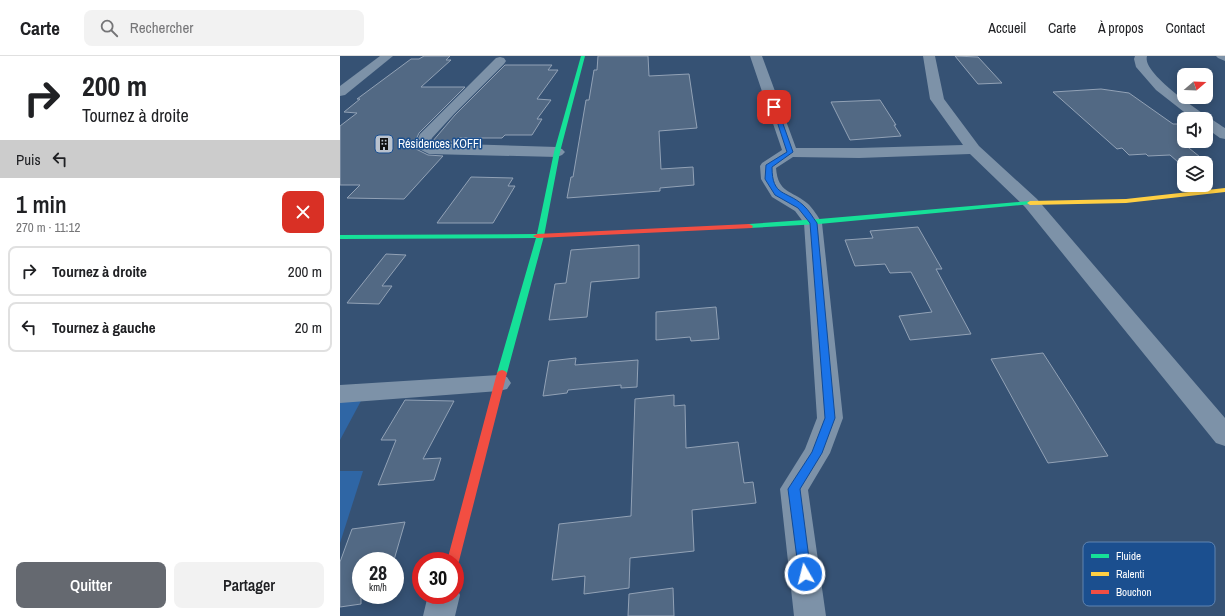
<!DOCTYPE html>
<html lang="fr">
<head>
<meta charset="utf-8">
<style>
	body { margin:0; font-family:"Archivo Narrow",sans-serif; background:#f2f2f2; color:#202124; height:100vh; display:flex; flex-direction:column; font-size:15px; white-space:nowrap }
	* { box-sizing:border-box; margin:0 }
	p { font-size:13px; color:#757577 }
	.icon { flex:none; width:22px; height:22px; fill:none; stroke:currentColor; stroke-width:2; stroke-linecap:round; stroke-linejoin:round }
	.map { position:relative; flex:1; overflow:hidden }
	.side { display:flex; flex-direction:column; background:#fff; width:340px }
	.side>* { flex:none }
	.guide { background:#fff; color:#202124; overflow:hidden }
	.needle { width:26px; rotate:71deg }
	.tools { position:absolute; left:837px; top:12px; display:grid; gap:8px }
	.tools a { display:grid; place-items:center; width:36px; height:36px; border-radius:8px; background:#fff; box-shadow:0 2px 10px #0003; font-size:20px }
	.speed { position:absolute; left:12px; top:496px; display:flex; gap:8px; font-size:20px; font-weight:700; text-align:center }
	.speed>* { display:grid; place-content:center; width:52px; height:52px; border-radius:50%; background:#fff; box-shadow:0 2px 10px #0003; line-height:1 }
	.speed small { font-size:10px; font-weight:400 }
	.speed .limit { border:6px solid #d22; background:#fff; color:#111 }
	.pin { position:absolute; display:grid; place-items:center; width:34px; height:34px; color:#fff; margin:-17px; border-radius:8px; box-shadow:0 2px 6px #0006 }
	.me { position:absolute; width:44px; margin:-22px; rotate:352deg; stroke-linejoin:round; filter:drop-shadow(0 0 3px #0008) }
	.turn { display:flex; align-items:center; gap:14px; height:84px; padding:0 16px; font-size:18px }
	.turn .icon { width:52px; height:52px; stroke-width:2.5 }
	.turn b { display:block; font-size:28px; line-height:34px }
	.then { display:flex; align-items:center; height:38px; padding:0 16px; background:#0003; gap:8px; font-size:15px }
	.round { display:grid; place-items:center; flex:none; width:42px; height:42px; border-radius:8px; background:#f2f2f2 }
	.head { display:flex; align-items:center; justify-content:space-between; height:68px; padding:0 16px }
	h1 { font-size:24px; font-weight:600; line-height:30px }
	.primary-button { display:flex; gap:8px; margin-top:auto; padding:8px 16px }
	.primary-button a { flex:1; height:46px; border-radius:8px; background:#656970; color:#fff; font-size:16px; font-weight:600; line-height:46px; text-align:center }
	.primary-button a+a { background:#f2f2f2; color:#202124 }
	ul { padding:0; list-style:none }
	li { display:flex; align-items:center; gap:12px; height:50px; margin:0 8px 6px; padding:0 8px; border:2px solid #e0e0e0; border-radius:8px }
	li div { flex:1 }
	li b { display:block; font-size:15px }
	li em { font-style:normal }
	header { display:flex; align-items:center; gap:24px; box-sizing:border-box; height:56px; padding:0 20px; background:#fff; border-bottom:1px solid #e0e0e0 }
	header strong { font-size:19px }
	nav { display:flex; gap:22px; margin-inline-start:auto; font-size:14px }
	.search { width:280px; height:36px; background:#f2f2f2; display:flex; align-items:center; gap:10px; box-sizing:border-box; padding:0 14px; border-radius:8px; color:#757577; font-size:15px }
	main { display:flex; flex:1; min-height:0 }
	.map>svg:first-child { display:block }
	.green { fill:#2f66a5 }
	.building { fill:#526984; stroke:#92a2b6 }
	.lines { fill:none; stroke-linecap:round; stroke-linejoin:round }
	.street { fill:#7d92a8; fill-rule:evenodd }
	.fast { fill:#16e098; fill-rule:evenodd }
	.slow { fill:#ffcf43; fill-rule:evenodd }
	.jam { fill:#f24e42; fill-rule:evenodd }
	.route { fill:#1a73e8; stroke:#114b97 }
	.labels { text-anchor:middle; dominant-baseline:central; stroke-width:3; stroke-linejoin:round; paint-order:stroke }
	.far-poi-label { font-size:12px; fill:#fff; stroke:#1b4f8f; text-anchor:start }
	.key { fill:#1b4f8f; stroke:#5f84b1; stroke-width:1 }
	.key-label { font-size:11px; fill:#fff }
</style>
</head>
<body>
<header>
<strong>Carte</strong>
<div class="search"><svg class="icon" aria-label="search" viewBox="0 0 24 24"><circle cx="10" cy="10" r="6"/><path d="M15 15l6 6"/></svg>Rechercher</div>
<nav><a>Accueil</a><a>Carte</a><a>À propos</a><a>Contact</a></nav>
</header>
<main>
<section class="side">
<div class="guide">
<div class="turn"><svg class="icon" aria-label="right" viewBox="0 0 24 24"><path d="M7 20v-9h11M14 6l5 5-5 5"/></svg><div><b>200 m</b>Tournez à droite</div></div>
<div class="then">Puis<svg class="icon" aria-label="left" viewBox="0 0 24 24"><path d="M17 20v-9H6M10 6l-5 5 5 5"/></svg></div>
</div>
<div class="head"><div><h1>1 min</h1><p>270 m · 11:12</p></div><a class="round" style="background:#d93025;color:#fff"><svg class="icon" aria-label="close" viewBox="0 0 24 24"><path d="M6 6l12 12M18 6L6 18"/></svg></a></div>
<ul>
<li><svg class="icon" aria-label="right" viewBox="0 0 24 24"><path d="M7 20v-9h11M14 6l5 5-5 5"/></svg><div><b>Tournez à droite</b></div><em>200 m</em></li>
<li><svg class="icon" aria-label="left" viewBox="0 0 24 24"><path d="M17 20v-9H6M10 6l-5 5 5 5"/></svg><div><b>Tournez à gauche</b></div><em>20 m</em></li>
</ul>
<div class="primary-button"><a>Quitter</a><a>Partager</a></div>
</section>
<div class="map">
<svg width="885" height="560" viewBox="0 0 885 560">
	<rect width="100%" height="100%" fill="#365274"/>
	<g class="green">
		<polygon points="0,342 22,343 0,384"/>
		<polygon points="0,415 23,415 0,487"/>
	</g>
	<g class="building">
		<polygon points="84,0 110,0 106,4 111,4 81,31 125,31 79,77 74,88 76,93 88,99 103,100 64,143 7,142 20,129 0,129 0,70 17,57 4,56 20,43 17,43 71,3 79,3"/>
		<polygon points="258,0 308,0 309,20 349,18 357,72 319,75 321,113 353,111 354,129 320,132 320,135 227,142 231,121 233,121 246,44 249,44 254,14 257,14"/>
		<polygon points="615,0 638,1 662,27 638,28"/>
		<polygon points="165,9 212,9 208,14 218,14 197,43 211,44 197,63 202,63 192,79 165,79 162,82 119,82 115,86 92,86 115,59"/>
		<polygon points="761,33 789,37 833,68 844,68 844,88 865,105 838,106 830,99 808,100 806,98 789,99 782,92 777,93 713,36"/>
		<polygon points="540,44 556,69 554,69 561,80 510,84 491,46"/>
		<polygon points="131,121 173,122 168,130 175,130 153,167 97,167"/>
		<polygon points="578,171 602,213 596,213 631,278 570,284 559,260 592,256 571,216 550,217 545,208 515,210 505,184 533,182 530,175"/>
		<polygon points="299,189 299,222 251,226 247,261 209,264 215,228 226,227 231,194"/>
		<polygon points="46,198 66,199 42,230 52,230 39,248 7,247"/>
		<polygon points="376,251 379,283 351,285 350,281 316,284 316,256"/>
		<polygon points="703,297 732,342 768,400 708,407 651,303"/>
		<polygon points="236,302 235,309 298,304 297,331 281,332 281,329 228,334 227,337 203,340 209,305"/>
		<polygon points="334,339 334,350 345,349 346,392 398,386 404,427 413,426 416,447 352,454 354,495 290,502 289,532 244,538 245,520 212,524 219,468 291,460 295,343"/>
		<polygon points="65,344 114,345 83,403 101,402 94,424 38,429 56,384 41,384"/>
		<polygon points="65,466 54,504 21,505 21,548 0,551 0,506 12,473"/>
		<polygon points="333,532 334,560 288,560 289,538"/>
	</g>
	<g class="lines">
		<g class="street">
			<polygon points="40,0 53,0 5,39 0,40 0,30"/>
			<path d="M410,0H422L456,92H519L623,89L590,43L583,0H595L604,43L639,90L697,143L885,362V390L876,387L685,151L630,98L519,102L453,101L436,112C438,137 451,134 467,147C473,152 478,161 482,167L503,362L490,397L468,434L486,560H454L440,433L465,393L477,362L464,167L455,155L432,141L421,123L420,110L422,107L442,94Z"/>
			<path d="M795,0H807C801,19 870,62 885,72V83L880,82L866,72V63H853L816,34L796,11L794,3Z"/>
			<polygon points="876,0 885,0 885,5 878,2"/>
			<polygon points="160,1 164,2 166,5 164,8 114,58 92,82 90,87 217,91 222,93 225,96 222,99 217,101 89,98 77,92 75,89 80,78 156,2"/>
			<polygon points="159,319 167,321 171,327 167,333 159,335 0,347 0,329"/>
			<polygon points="115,528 120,539 115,560 83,560 88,539 115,539"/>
		</g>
		<g class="fast">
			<polygon points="241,0 245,0 220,96 204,180 167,317 165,319 159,319 157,317 196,182 0,183 0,179 197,178 214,96"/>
			<polygon points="690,145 692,146 692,148 479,168 409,172 405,170 409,168 479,163"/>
		</g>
		<polygon class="slow" points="885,132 885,136 786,147 690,149 687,147 690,145 786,143"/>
		<g class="jam">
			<polygon points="409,168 413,170 412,172 197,182 193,180 197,178"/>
			<polygon points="162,314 165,315 167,317 119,505 117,509 115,510 115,505 107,505 157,317 159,315"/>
		</g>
	</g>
	<path class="route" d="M432,50L437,51L453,96L432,111C432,141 446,134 463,149C469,154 473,162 477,167L495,362L482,397L460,433L471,518L469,522L465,523L460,522L459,518L448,433L472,396L485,362L470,167L458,152L435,139L425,123L426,109L447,96Z"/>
	<defs>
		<symbol id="building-square" viewBox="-11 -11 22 22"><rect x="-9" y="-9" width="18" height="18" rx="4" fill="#b9c2ce" stroke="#1b4f8f"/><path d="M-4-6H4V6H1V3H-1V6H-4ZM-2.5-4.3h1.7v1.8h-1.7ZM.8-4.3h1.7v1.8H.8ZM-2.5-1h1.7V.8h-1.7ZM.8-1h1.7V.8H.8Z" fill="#111"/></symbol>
	</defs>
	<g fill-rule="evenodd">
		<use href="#building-square" x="33" y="77" width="22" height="22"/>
	</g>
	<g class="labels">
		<g class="far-poi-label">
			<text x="58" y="88">Résidences KOFFI</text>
		</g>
	</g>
	<rect x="743" y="486" width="132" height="64" rx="6" class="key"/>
	<rect x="751" y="498" width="18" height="4" fill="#16e098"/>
	<rect x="751" y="516" width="18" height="4" fill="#ffcf43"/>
	<rect x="751" y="534" width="18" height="4" fill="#f24e42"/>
	<g class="key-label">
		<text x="776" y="504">Fluide</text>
		<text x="776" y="522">Ralenti</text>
		<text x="776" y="540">Bouchon</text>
	</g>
</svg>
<div class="tools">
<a><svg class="needle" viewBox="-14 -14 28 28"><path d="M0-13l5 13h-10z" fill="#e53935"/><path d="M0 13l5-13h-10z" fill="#757577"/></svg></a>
<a><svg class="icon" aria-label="sound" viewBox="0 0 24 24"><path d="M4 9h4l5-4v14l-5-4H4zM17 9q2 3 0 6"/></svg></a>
<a><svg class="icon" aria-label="layers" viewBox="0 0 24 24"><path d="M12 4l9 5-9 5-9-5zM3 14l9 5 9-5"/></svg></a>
</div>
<div class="speed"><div>28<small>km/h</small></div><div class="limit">30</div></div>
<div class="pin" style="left:434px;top:51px;background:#d93025"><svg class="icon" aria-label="arrive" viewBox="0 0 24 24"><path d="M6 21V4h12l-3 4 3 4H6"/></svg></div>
<svg class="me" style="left:465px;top:518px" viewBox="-20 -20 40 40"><circle r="17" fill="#1a73e8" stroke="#fff" stroke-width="3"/><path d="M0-11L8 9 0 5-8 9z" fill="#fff"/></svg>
</div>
</main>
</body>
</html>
